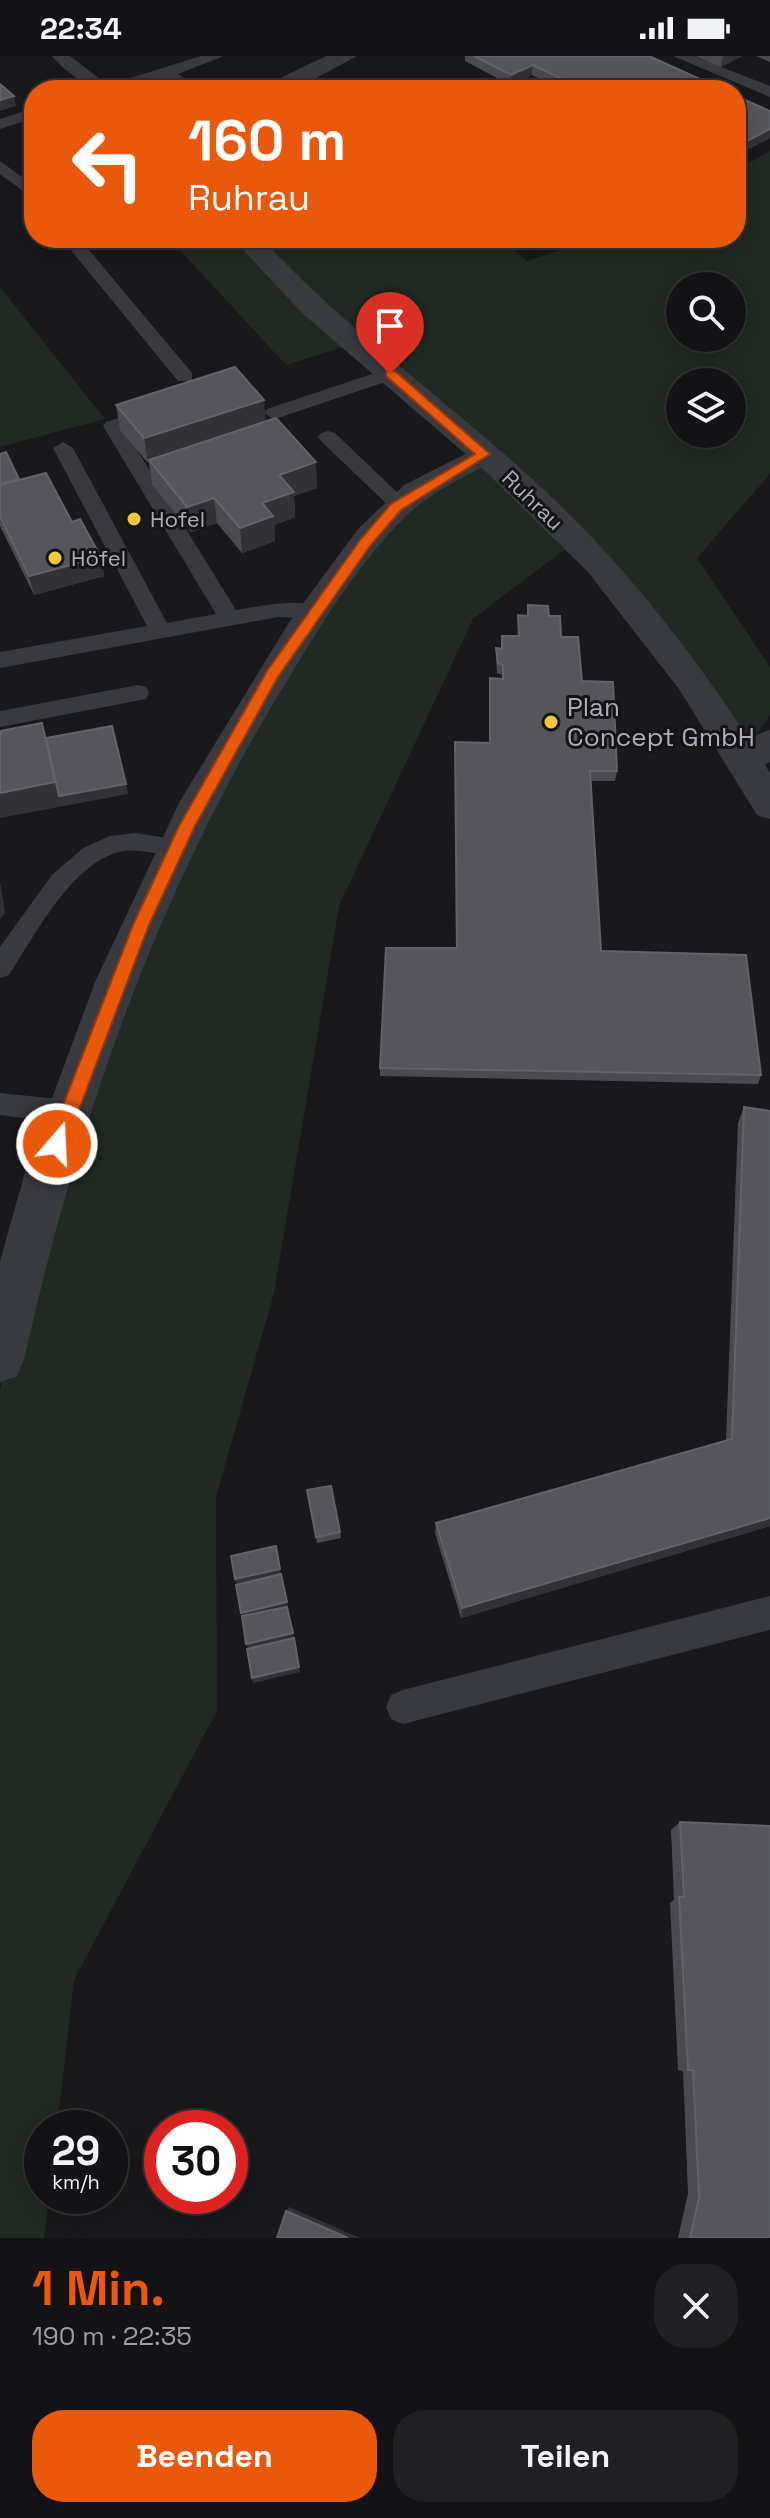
<!DOCTYPE html>
<html lang="de">
<head>
<meta charset="utf-8">
<style>
	body { margin:0; font-family:"Space Grotesk",sans-serif; background:#202022; color:#f1f3f6; height:100vh; display:flex; flex-direction:column; font-size:30px; white-space:nowrap }
	* { box-sizing:border-box; margin:0 }
	p { font-size:26px; color:#9d9ea0 }
	.icon { flex:none; width:44px; height:44px; fill:none; stroke:currentColor; stroke-width:2; stroke-linecap:round; stroke-linejoin:round }
	.map { position:relative; height:2182px; overflow:hidden }
	.sheet { display:flex; flex-direction:column; background:#131214; flex:1 }
	.sheet>* { flex:none }
	.guide { position:absolute; left:24px; top:24px; width:722px; height:168px; border-radius:32px; box-shadow:0 4px 20px #0003,0 0 0 2px #323234; background:#ea580c; color:#fff; overflow:hidden }
	.controls { position:absolute; left:666px; top:216px; display:grid; gap:16px }
	.controls a { display:grid; place-items:center; width:80px; height:80px; border-radius:50%; background:#131214; box-shadow:0 4px 20px #0003,0 0 0 2px #323234; font-size:40px }
	.speed { position:absolute; left:24px; top:2054px; display:flex; gap:16px; font-size:40px; font-weight:700; text-align:center }
	.speed>* { display:grid; place-content:center; width:104px; height:104px; border-radius:50%; background:#131214; box-shadow:0 4px 20px #0003,0 0 0 2px #323234; line-height:1 }
	.speed small { font-size:20px; font-weight:400 }
	.speed .limit { border:12px solid #d22; background:#fff; color:#111 }
	.pin { position:absolute; display:grid; place-items:center; width:68px; height:68px; color:#fff; margin:-82px -34px; border-radius:50% 50% 50% 0; rotate:-45deg; box-shadow:0 0 8px #0007 }
	.pin .icon { rotate:45deg }
	.me { position:absolute; width:88px; margin:-44px; rotate:19deg; stroke-linejoin:round; filter:drop-shadow(0 0 6px #0008) }
	.turn { display:flex; align-items:center; gap:28px; height:168px; padding:0 32px; font-size:36px }
	.turn .icon { width:104px; height:104px; stroke-width:2.5 }
	.turn b { display:block; font-size:56px; line-height:68px }
	.round { display:grid; place-items:center; flex:none; width:84px; height:84px; border-radius:32px; background:#202022 }
	.overview { display:flex; align-items:center; justify-content:space-between; height:136px; padding:0 32px }
	h1 { font-size:48px; font-weight:700; line-height:60px; color:#ea580c }
	.cta { display:flex; gap:16px; margin-top:auto; padding:16px 32px }
	.cta a { flex:1; height:92px; border-radius:32px; background:#ea580c; color:#fff; font-size:32px; font-weight:700; line-height:92px; text-align:center }
	.cta a+a { background:#202022; color:#f1f3f6 }
	.status { display:flex; justify-content:space-between; align-items:center; height:56px; padding:0 40px; background:#131214; direction:ltr }
	.status svg { height:22px; fill:currentColor }
	.map>svg:first-child { display:block }
	.green { fill:#202922; fill-rule:evenodd }
	.lines { fill:none; stroke-linecap:round; stroke-linejoin:round }
	.service { fill:#393a40; fill-rule:evenodd }
	.minor { fill:#393a40; fill-rule:evenodd }
	.tertiary { fill:#393a40; fill-rule:evenodd }
	.wall { fill:#4a4a50 }
	.shaded-wall { fill:#323236 }
	.building { fill:#55555b; stroke:#62636a; stroke-width:2 }
	.route { fill:#ea580c; stroke:#983908; stroke-width:2 }
	.poi-dot { fill:#f4c837; stroke:#141316; stroke-width:3 }
	.labels { text-anchor:middle; dominant-baseline:central; stroke-width:6; stroke-linejoin:round; paint-order:stroke }
	.far-street-label { font-size:22px; fill:#abaeba; stroke:#141316 }
	.far-poi-label { font-size:22px; fill:#abaeba; stroke:#141316; text-anchor:start }
	.poi-label { font-size:26px; fill:#abaeba; stroke:#141316; text-anchor:start }
</style>
</head>
<body>
<div class="status"><b>22:34</b><svg viewBox="0 0 49 12"><path d="M0 12V9h3v3zM5 12V6h3v6zM10 12V3h3v9zM15 12V0h3v12zM26 1h20v11H26zM47 4h2v5h-2z"/></svg></div>
<div class="map">
<svg width="770" height="2182" viewBox="0 0 770 2182">
	<rect width="100%" height="100%" fill="#19181b"/>
	<g class="green">
		<path d="M770,95V418L697,502L770,611V659L744,696L691,612L254,182H501L527,205L594,182H736V114ZM680,230H732V282H680ZM680,326H732V378H680Z"/>
		<polygon points="174,182 241,182 346,290 286,309 178,192"/>
		<polygon points="0,231 105,363 0,391"/>
		<polygon points="482,403 571,489 473,563 339,850 274,1237 216,1441 217,1655 74,1924 57,2072 42,2072 42,2140 49,2140 44,2182 0,2182 0,1334 28,1194 73,1054 240,678 403,451"/>
	</g>
	<g class="lines">
		<g class="service">
			<path d="M52,0H70L108,29L201,0H224L178,18L202,34H183L164,22C113,37 91,43 52,0Z"/>
			<polygon points="673,0 694,0 770,30 770,41"/>
			<polygon points="521,19 549,31 551,34 530,34 516,27 516,21"/>
			<polygon points="34,52 34,62 0,73 0,63"/>
			<polygon points="0,105 34,130 34,143 0,118"/>
			<polygon points="61,182 79,182 192,317 192,325 178,325"/>
			<polygon points="390,312 399,318 397,322 281,361 274,363 264,357 267,353"/>
			<path d="M156,350L163,352L166,356L163,360L124,373L236,554C256,551 312,538 325,556L314,563L278,561L0,612V596L147,570L53,392L63,386L73,392L167,567L216,558L103,370L106,366Z"/>
			<polygon points="328,375 335,377 406,445 409,449 406,453 392,453 321,385 318,381 321,377"/>
			<polygon points="138,629 146,631 149,637 146,643 0,671 0,655"/>
			<path d="M135,777L187,785L190,791L187,797C165,804 141,790 119,796C71,808 34,881 9,919L0,922V891L52,819L83,792L110,780Z"/>
			<polygon points="0,1037 68,1044 78,1048 82,1056 78,1064 68,1068 0,1059"/>
			<polygon points="770,1540 770,1574 403,1668 391,1663 386,1651 391,1639 403,1634"/>
		</g>
		<g class="minor">
			<path d="M483,389L494,391L499,398L494,405C464,421 432,435 407,459C360,505 324,564 290,620C159,831 78,1062 24,1304L17,1320L0,1326V1205L26,1113L95,926L180,745L288,568L358,473L404,429Z"/>
			<path d="M770,674V706L745,718L732,714L727,705C736,689 753,679 770,674Z"/>
		</g>
		<g class="tertiary">
			<polygon points="326,0 357,0 294,34 263,34 266,29"/>
			<path d="M232,182H261C347,275 451,347 543,433C627,511 696,601 758,697L770,717V763L757,759L679,633L588,516L483,413L302,257Z"/>
		</g>
	</g>
	<g class="wall">
		<polygon points="465,0 649,0 724,34 563,34 532,19 510,29 465,5"/>
		<polygon points="695,0 742,0 721,11"/>
		<polygon points="756,0 770,0 770,6"/>
		<polygon points="736,40 770,55 770,82 745,95 736,91"/>
		<polygon points="116,349 266,365 317,432 294,440 295,461 274,469 275,485 242,497 217,467 191,476 152,429 149,407 148,407 120,374"/>
		<polygon points="0,398 19,424 72,466 101,501 104,520 34,539 0,470"/>
		<polygon points="528,549 549,560 561,581 582,625 617,715 615,725 591,725 601,895 761,1019 758,1028 380,1020 380,1012 456,892 455,696 489,687 490,622 502,623 502,619 497,617 496,602 496,592 501,593 502,580 518,580 518,559 527,560"/>
		<polygon points="744,1051 770,1470 461,1562 435,1477 436,1467 726,1384 738,1067"/>
		<polygon points="307,1434 340,1476 341,1482 317,1487"/>
		<polygon points="680,1766 770,2182 678,2182 688,2137 683,2015 678,2014 670,1847 674,1844 671,1774"/>
	</g>
	<g class="shaded-wall">
		<polygon points="723,0 742,0 721,11"/>
		<polygon points="533,9 532,19 510,29 511,19"/>
		<polygon points="14,40 16,50 0,55 0,44"/>
		<polygon points="770,73 770,82 745,95 747,85"/>
		<polygon points="264,344 266,369 149,404 149,407 148,407 144,382"/>
		<polygon points="316,406 317,432 294,440 295,461 274,469 275,485 242,497 240,472 262,447 279,419"/>
		<polygon points="214,442 217,467 191,476 187,451"/>
		<polygon points="101,501 104,520 34,539 29,520"/>
		<polygon points="48,691 126,728 128,738 0,762 0,737"/>
		<polygon points="0,825 5,857 0,862"/>
		<polygon points="770,1462 770,1470 461,1562 462,1552"/>
		<polygon points="276,1490 281,1519 237,1529 235,1523"/>
		<polygon points="287,1546 288,1551 242,1562 241,1557"/>
		<polygon points="293,1577 294,1582 248,1593 246,1588"/>
		<polygon points="294,1582 300,1616 253,1627 252,1622"/>
		<polygon points="289,2151 360,2182 348,2182 286,2155"/>
	</g>
	<g class="building">
		<polygon points="474,0 649,0 724,34 585,34 533,9 511,19"/>
		<polygon points="0,28 14,40 0,44"/>
		<polygon points="736,40 770,55 770,73 747,85 736,80"/>
		<polygon points="235,311 264,344 144,382 116,349"/>
		<polygon points="276,362 316,406 279,419 294,436 262,447 273,460 240,472 214,442 187,451 149,404"/>
		<polygon points="6,396 19,423 0,428 0,398"/>
		<polygon points="46,417 72,466 80,463 101,501 29,520 0,461 0,429"/>
		<polygon points="528,549 548,550 549,560 560,560 561,581 578,581 582,625 613,626 617,715 590,715 601,895 746,899 761,1019 380,1012 386,892 457,892 455,686 490,687 490,622 503,623 503,609 498,607 496,592 502,593 502,580 519,580 518,559 528,560"/>
		<polygon points="42,667 55,726 0,737 0,675"/>
		<polygon points="112,670 126,728 59,740 46,682"/>
		<polygon points="744,1051 770,1055 770,1462 462,1552 436,1467 732,1383"/>
		<polygon points="331,1430 340,1476 316,1481 307,1434"/>
		<polygon points="276,1490 280,1513 235,1523 231,1500"/>
		<polygon points="281,1518 287,1546 241,1557 236,1529"/>
		<polygon points="287,1551 293,1577 246,1588 242,1560"/>
		<polygon points="294,1582 299,1611 252,1622 247,1593"/>
		<polygon points="680,1766 770,1770 770,2182 690,2182 699,2141 693,2014 688,2014 679,1841 684,1841"/>
		<polygon points="286,2155 348,2182 277,2182"/>
	</g>
	<polygon class="route" points="386,315 395,315 490,398 401,454 370,490 278,621 195,770 149,869 66,1088 57,1096 51,1094 48,1088 133,869 179,770 267,615 360,484 391,448 475,398 386,320"/>
	<g class="poi-dot">
		<circle cx="134" cy="463" r="8"/>
		<circle cx="55" cy="502" r="8"/>
		<circle cx="551" cy="666" r="8"/>
	</g>
	<g class="labels">
		<g class="far-street-label">
			<text transform="translate(533 444) rotate(44)">Ruhrau</text>
		</g>
		<g class="far-poi-label">
			<text x="150" y="463">Hofel</text>
			<text x="71" y="502">Höfel</text>
		</g>
		<g class="poi-label">
			<text x="567" y="651">Plan<tspan x="567" dy="30">Concept GmbH</tspan></text>
		</g>
	</g>
</svg>
<div class="controls">
<a><svg class="icon" aria-label="search" viewBox="0 0 24 24"><circle cx="10" cy="10" r="6"/><path d="M15 15l6 6"/></svg></a>
<a><svg class="icon" aria-label="layers" viewBox="0 0 24 24"><path d="M12 4l9 5-9 5-9-5zM3 14l9 5 9-5"/></svg></a>
</div>
<div class="speed"><div>29<small>km/h</small></div><div class="limit">30</div></div>
<div class="pin" style="left:390px;top:318px;background:#d93025"><svg class="icon" aria-label="arrive" viewBox="0 0 24 24"><path d="M6 21V4h12l-3 4 3 4H6"/></svg></div>
<svg class="me" style="left:57px;top:1088px" viewBox="-20 -20 40 40"><circle r="17" fill="#ea580c" stroke="#fff" stroke-width="3"/><path d="M0-11L8 9 0 5-8 9z" fill="#fff"/></svg>
<div class="guide">
<div class="turn"><svg class="icon" aria-label="left" viewBox="0 0 24 24"><path d="M17 20v-9H6M10 6l-5 5 5 5"/></svg><div><b>160 m</b>Ruhrau</div></div>
</div>
</div>
<section class="sheet">
<div class="overview"><div><h1>1 Min.</h1><p>190 m · 22:35</p></div><a class="round"><svg class="icon" aria-label="close" viewBox="0 0 24 24"><path d="M6 6l12 12M18 6L6 18"/></svg></a></div>
<div class="cta"><a>Beenden</a><a>Teilen</a></div>
</section>
</body>
</html>
